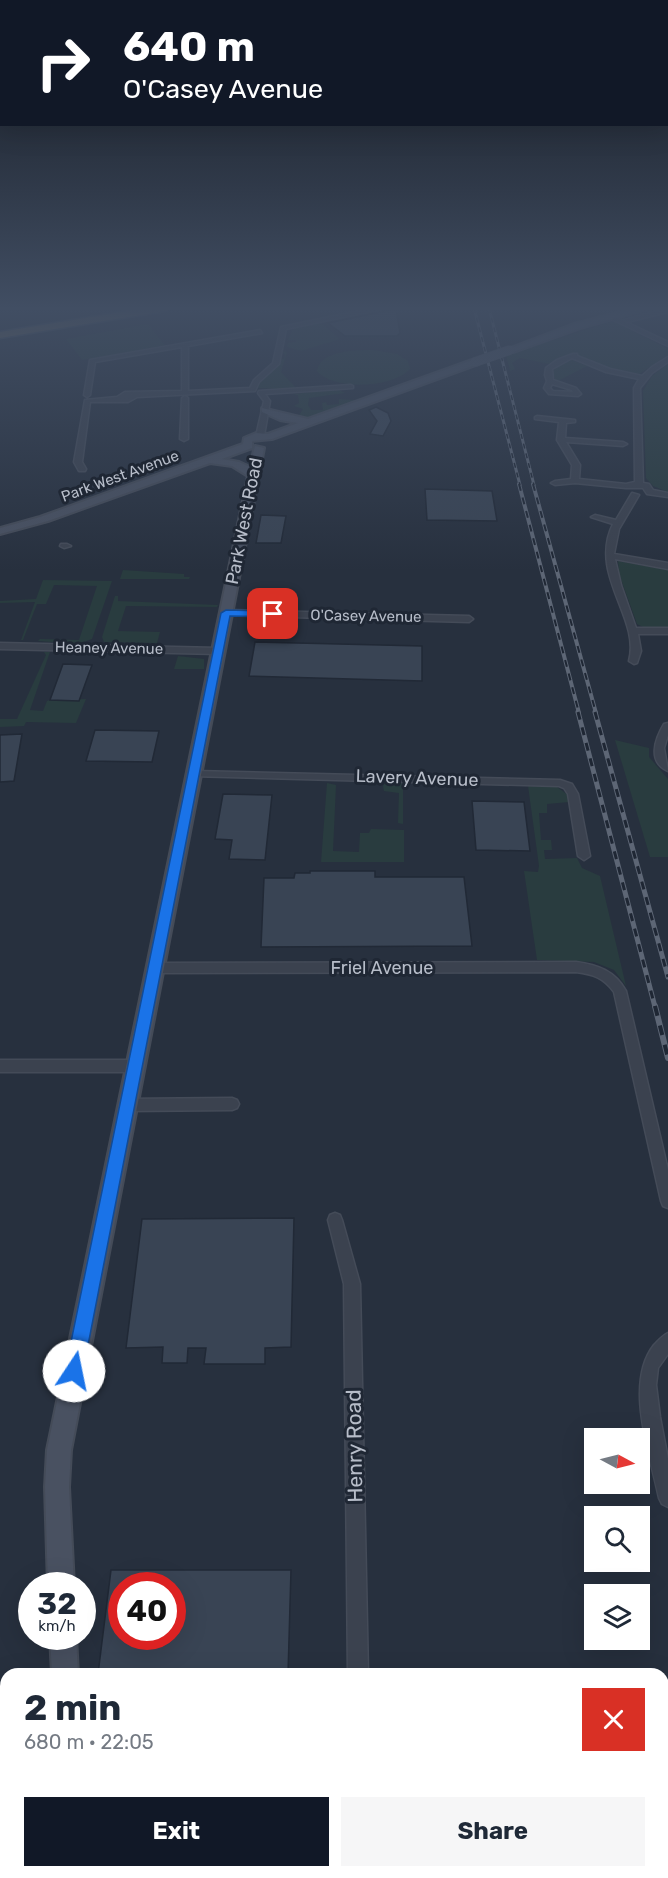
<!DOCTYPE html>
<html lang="en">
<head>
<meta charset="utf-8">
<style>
	body { margin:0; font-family:Rubik,sans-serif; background:#f6f6f7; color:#1f2937; height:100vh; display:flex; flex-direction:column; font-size:22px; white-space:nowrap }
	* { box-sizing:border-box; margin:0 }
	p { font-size:20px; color:#747a83 }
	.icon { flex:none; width:33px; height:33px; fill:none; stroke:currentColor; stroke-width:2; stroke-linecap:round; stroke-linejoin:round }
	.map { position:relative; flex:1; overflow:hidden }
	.side { position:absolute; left:0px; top:1668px; width:669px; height:210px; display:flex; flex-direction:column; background:#fff; border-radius:18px 18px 0 0; box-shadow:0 6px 24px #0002 }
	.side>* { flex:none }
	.guide { position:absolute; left:0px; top:0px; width:669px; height:126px; box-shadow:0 6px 24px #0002; background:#111827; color:#fff; overflow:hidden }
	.needle { width:39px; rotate:97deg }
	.controls { position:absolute; left:584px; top:1428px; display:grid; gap:12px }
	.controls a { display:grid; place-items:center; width:66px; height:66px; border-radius:0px; background:#fff; box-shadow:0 6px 24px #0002; font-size:30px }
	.speed { position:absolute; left:18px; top:1572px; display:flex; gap:12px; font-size:30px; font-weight:700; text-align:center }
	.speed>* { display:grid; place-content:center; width:78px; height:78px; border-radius:50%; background:#fff; box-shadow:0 6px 24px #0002; line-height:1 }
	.speed small { font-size:15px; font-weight:400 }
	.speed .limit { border:9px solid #d22; background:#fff; color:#111 }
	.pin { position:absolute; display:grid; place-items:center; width:51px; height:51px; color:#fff; margin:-26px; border-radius:12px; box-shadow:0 3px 9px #0006 }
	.me { position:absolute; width:66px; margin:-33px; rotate:11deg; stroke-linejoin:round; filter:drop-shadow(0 0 4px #0008) }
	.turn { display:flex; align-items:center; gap:21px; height:126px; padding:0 24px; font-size:27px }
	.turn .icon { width:78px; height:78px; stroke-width:2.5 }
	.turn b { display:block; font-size:42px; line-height:51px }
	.round { display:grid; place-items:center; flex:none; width:63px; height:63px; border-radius:0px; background:#f6f6f7 }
	.overview { display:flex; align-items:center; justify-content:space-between; height:102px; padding:0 24px }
	h1 { font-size:36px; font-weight:700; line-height:45px }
	.button { display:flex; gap:12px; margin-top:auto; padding:12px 24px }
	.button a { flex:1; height:69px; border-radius:0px; background:#111827; color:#fff; font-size:24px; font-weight:700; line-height:69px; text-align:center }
	.button a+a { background:#f6f6f7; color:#1f2937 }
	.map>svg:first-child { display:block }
	.green { fill:#293c3f }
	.building { fill:#394454; stroke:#212936; stroke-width:1.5; fill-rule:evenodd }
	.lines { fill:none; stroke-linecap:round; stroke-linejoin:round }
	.street-casing { stroke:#444b58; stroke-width:3 }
	.secondary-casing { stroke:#444b58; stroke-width:4 }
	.highway-casing { stroke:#454d59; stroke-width:3 }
	.street { fill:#3b424f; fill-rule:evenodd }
	.secondary { fill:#495161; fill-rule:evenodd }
	.highway { fill:#746a58; fill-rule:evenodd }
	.rail-far3-casing { stroke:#5d6675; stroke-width:3 }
	.rail-far2-casing { stroke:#5d6675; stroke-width:4 }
	.rail-far1-casing { stroke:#5d6675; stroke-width:5 }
	.rail-casing { stroke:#5d6675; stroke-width:6 }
	.rail-far3 { stroke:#1f2734; stroke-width:1.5; stroke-dasharray:5; stroke-linecap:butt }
	.rail-far2 { stroke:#1f2734; stroke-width:2; stroke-dasharray:7; stroke-linecap:butt }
	.rail-far1 { stroke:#1f2734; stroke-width:3; stroke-dasharray:8; stroke-linecap:butt }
	.rail { stroke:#1f2734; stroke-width:4; stroke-dasharray:10; stroke-linecap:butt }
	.secondary-bridge-casing { stroke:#444b58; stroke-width:10; stroke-linecap:butt }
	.secondary-bridge { stroke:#495161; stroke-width:9 }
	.route { fill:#1a73e8; stroke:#114b97; stroke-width:1.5 }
	.labels { text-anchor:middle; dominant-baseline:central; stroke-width:6; stroke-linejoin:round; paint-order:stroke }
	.far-street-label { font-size:15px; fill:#b7bdc9; stroke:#1f2734 }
	.street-label { font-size:18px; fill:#b7bdc9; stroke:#1f2734 }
	.near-street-label { font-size:21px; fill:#b7bdc9; stroke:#1f2734 }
</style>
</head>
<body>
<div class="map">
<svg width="668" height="1878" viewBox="0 0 668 1878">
	<rect width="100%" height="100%" fill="#27303e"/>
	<g class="green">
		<polygon points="319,321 340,339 301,351 287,347 288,343 296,342 296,340 288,340 294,327"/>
		<polygon points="613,321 668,349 668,355 639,374 609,368 575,354 550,364 520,358 512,363 515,369 510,371 506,355"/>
		<polygon points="148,324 166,347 82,360 66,339"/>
		<path d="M373,350L397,354L408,361L410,369C393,388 333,391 317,371C320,350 357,350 373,350Z"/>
		<polygon points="282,351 287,352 281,372 298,390 258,388 260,380 275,369 280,359 284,359 285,355"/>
		<polygon points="570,359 587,366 558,381 555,379 553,372 557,366"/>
		<polygon points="668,364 668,492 653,486 646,478 643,391 652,376"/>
		<polygon points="324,390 339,390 345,393 309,398 308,405 311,410 323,410 322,403 326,402 327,405 339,404 339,399 355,400 371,395 305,420 296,420 303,409 294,406 299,403 298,395 294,395 296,394"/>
		<polygon points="618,561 668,570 668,628 643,627 637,624 619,574"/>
		<polygon points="123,570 184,574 184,577 190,577 189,579 120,579"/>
		<polygon points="43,580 112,581 92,639 78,644 38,641 40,639 79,640 97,586 54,585 46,604 37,604 23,640 21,640 35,602 0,603 0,601 36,599"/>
		<polygon points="115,596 118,596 118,601 218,605 217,607 126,606 118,631 160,632 157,643 104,642 102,637"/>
		<polygon points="44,652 50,652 30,710 43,711 47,701 50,700 86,699 76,723 26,722 24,726 0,727 0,719 17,719 46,655"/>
		<polygon points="178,656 204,659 204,669 174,669"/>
		<polygon points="615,740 649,748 649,757 668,779 668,857 650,857"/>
		<polygon points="386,782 403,783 403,824 398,823 399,793 384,791 383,786"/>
		<polygon points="327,783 336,785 333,851 359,852 360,833 369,833 371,829 404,830 404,862 321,862"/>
		<polygon points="528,786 557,787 568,795 569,802 547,804 547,813 539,813 541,840 551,840 552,850 544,850 545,859 577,858 582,868 600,876 626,986 614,970 594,962 537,960 524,871 538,872 539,866"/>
	</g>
	<g class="building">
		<polygon points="396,309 400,333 397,336 345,336 328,323"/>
		<polygon points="376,407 388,413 391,421 383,436 370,434 377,421 369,410"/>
		<polygon points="425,489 492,491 497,521 427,520"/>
		<polygon points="261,515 286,516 281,543 256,543"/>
		<polygon points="255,642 422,646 422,681 249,676"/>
		<polygon points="63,664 92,665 79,701 50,700"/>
		<polygon points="95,730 159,731 152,762 86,761"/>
		<polygon points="22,734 14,781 0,782 0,735"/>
		<polygon points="223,794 272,795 265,860 229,859 232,840 215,839"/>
		<polygon points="472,801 524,802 530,851 476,850"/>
		<polygon points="310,871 375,871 375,877 464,877 472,946 261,947 264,878 294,878 295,873 310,873"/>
		<polygon points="294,1218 291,1347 265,1348 265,1364 204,1364 206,1348 188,1348 187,1363 162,1363 163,1347 126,1348 142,1219"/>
		<path d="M111,1570H291L288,1674H98ZM122,1586H172V1636H122Z"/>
	</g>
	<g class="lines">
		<defs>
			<g id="street">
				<polygon points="374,308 386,308 286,329 279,364 259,382 255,391 137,397 128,402 90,402 82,462 86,469 85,471 79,471 74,462 85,400 117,397 125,392 182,391 182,347 95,362 90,395 87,397 84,395 90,360 260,330 262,333 188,346 188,391 250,388 254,380 273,363 281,327"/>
				<polygon points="668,308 668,312 627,322 624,320"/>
				<polygon points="609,316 613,316 668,342 668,346 609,318"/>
				<path d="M573,354H577V356L610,369L642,376L652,367L668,357V362L652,373L640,388L643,483L649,484L653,490L668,493V497L647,494L643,488H626L575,483L555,485L551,483L555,481L571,479L572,465L557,440L559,422L535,419V417L537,416L575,420V422L566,423L565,438L623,442L627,444L623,446L566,442L580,465L579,479L626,484L635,482L634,388L639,379L606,372L572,358L552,369L553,380L576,388L581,394L578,396L549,394L544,388L547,381L545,375L546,368L557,360ZM552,384L572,390L573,392L553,391L550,388Z"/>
				<polygon points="351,385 353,386 353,388 265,394 270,401 264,436 260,438 256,436 264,401 258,393 259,391"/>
				<polygon points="185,396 188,398 188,439 184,441 180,439 182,398"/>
				<path d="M632,493L639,495L619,529L614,554L668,563V569L615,559L621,585L636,628H668V634H638L641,651L637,663L634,664L629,661C641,618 588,575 613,524L591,517L595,515L616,520Z"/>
				<polygon points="61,544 67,544 71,546 64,548 60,546"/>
				<polygon points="226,610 469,616 473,619 469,622 223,615 222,613"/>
				<polygon points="0,643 218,648 223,651 218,654 0,649"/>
				<path d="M668,723V735L664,748L668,771C647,762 655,739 664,724Z"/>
				<polygon points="194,771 560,780 572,784 578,794 590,856 584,860 578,856 568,794 564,788 559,786 190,776 189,774 190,772"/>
				<path d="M576,962C598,965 615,971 626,991L668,1170V1208L663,1206L661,1201L614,992C604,978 593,974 576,972L154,973L150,971L148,968L150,965L154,963Z"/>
				<polygon points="0,1060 134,1060 139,1062 141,1066 139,1070 134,1072 0,1072"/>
				<polygon points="232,1098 237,1100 239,1104 237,1108 232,1110 127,1111 122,1109 120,1105 122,1101 127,1099"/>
				<polygon points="335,1213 340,1215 342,1220 360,1284 368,1674 348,1674 344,1284 328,1220 330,1215"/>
				<path d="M668,1333V1354L658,1368L656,1385L660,1417L668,1459V1507L662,1504L659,1498C650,1454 624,1383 654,1345C659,1340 662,1336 668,1333Z"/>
				<rect x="352" y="1872" width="22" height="6"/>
			</g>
			<g id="secondary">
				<polygon points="637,308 651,308 580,328 513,352 506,350 574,324"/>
				<polygon points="475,359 479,362 478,364 272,439 252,441 252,448 222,459 239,462 250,467 255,446 264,448 71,1450 69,1487 74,1586 48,1586 45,1487 47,1450 248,476 232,466 210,463 48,521 0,534 0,528 40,517 243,444 244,438 256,433 268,434 298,423 280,420 262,412 262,408 308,419"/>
				<polygon points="50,1636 76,1636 78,1674 52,1674"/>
				<polygon points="69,1872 97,1872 99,1878 69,1878"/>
			</g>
			<polygon id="highway" points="146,308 170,308 165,311 0,338 0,332"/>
		</defs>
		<use href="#street" class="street-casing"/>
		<use href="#secondary" class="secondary-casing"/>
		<use href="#highway" class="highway-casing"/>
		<use href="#street" class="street"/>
		<use href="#secondary" class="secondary"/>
		<use href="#highway" class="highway"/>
		<defs>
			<g id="rail-far3">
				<polyline points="474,308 520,485"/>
				<polyline points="489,308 534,485"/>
			</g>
			<g id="rail-far2">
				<polyline points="519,484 579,713"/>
				<polyline points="533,484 596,713"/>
			</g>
			<g id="rail-far1">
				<polyline points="578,712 655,1007"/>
				<polyline points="595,712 668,977"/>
			</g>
			<polyline id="rail" points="655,1006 668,1058"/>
		</defs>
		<use href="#rail-far3" class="rail-far3-casing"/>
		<use href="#rail-far2" class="rail-far2-casing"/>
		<use href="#rail-far1" class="rail-far1-casing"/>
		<use href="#rail" class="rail-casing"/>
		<use href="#rail-far3" class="rail-far3"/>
		<use href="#rail-far2" class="rail-far2"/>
		<use href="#rail-far1" class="rail-far1"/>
		<use href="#rail" class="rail"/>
		<defs>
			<polyline id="secondary-bridge" points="475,362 510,350"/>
		</defs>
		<use href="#secondary-bridge" class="secondary-bridge-casing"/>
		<use href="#secondary-bridge" class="secondary-bridge"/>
	</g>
	<linearGradient id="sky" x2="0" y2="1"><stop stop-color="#151a22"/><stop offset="0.54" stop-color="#414e63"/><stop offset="1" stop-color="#414e63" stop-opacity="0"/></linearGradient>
	<rect width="668" height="571" fill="url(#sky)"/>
	<polygon class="route" points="226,610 273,611 278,614 273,617 230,616 83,1371 81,1377 74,1380 68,1377 65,1371 221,613"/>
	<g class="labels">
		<g class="far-street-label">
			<text transform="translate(120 476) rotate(-20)">Park West Avenue</text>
			<text transform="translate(366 616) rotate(1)">O'Casey Avenue</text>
			<text transform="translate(109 648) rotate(1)">Heaney Avenue</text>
		</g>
		<g class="street-label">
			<text transform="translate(244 521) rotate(-79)">Park West Road</text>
			<text transform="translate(417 778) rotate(2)">Lavery Avenue</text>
			<text x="382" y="968">Friel Avenue</text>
		</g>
		<g class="near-street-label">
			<text transform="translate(354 1446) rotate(-91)">Henry Road</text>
		</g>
	</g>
</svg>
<div class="controls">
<a><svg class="needle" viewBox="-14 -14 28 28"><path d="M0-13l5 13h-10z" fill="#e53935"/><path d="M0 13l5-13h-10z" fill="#747a83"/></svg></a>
<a><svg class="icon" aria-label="search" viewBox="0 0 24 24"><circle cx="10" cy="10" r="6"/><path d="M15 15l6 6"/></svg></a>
<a><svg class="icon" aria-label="layers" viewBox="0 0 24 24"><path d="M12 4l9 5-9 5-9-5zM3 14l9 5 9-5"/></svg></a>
</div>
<div class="speed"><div>32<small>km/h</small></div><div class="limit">40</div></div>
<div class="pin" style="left:273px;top:614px;background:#d93025"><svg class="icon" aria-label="arrive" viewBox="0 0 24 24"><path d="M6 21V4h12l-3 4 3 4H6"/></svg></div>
<svg class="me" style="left:74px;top:1371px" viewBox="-20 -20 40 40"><circle r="19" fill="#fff"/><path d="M0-13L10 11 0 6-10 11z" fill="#1a73e8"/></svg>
<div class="guide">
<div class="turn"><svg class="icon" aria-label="right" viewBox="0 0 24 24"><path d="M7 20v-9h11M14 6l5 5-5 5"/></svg><div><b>640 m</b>O'Casey Avenue</div></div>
</div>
<section class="side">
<div class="overview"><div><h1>2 min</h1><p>680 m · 22:05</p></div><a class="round" style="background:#d93025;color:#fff"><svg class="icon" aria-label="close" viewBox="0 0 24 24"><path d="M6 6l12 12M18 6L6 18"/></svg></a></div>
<div class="button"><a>Exit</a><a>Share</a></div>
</section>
</div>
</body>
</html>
